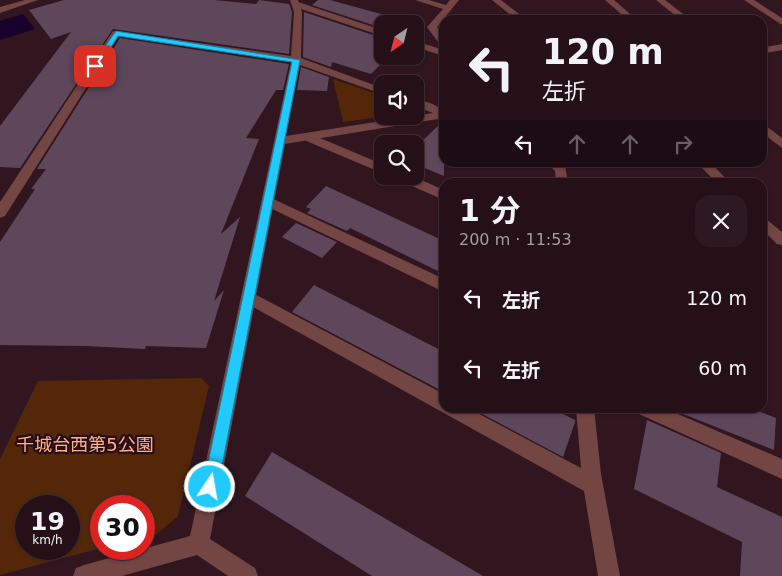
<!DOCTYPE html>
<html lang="ja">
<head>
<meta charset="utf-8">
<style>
	body { margin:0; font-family:"DejaVu Sans","Noto Sans JP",sans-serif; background:#2d1921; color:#f1f3f6; height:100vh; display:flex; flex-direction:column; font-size:19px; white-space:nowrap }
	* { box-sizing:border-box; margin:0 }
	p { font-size:16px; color:#a39da2 }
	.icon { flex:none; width:28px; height:28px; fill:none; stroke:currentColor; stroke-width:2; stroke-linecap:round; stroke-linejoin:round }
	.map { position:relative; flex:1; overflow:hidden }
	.panel { position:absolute; left:439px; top:178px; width:328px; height:235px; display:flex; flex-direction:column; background:#251018; border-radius:15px; box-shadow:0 1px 4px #0004,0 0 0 1px #423037 }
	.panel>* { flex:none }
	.banner { position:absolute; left:439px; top:15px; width:328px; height:152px; border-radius:15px; box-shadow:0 1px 4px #0004,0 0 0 1px #423037; background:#251018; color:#f1f3f6; overflow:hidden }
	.needle { width:32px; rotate:215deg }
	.tools { position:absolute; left:374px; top:15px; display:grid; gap:10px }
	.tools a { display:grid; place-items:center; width:50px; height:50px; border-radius:10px; background:#251018; box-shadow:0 1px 4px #0004,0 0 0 1px #423037; font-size:25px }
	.speed { position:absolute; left:15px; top:495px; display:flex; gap:10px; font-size:25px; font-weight:700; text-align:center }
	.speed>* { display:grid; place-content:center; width:65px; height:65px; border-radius:50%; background:#251018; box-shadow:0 1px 4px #0004,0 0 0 1px #423037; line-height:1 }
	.speed small { font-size:12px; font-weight:400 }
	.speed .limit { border:8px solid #d22; background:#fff; color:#111 }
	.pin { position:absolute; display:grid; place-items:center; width:42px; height:42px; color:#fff; margin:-21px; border-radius:10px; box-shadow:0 2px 8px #0006 }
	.me { position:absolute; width:55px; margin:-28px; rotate:12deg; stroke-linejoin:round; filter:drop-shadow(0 0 4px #0008) }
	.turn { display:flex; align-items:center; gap:18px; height:105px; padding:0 20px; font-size:22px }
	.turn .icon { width:65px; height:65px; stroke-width:2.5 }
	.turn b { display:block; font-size:35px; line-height:42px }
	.lanes { display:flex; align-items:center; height:48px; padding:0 20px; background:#0003; justify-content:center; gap:25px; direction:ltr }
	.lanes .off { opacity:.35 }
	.round { display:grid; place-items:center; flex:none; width:52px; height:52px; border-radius:15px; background:#2d1921 }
	.headline { display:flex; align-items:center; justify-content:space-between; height:85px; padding:0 20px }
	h1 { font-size:30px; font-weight:700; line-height:38px }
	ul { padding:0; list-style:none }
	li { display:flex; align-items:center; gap:15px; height:70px; padding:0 20px }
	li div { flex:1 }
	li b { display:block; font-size:19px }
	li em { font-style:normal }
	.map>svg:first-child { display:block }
	.green { fill:#542709; fill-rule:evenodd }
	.water { fill:#18022b }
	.building { fill:#5f475b }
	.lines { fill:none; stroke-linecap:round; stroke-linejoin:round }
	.service { fill:#734543; fill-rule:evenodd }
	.minor { fill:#734543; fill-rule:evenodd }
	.tertiary { fill:#734543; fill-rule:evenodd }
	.route { fill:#21c9fd; stroke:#1583a4 }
	.labels { text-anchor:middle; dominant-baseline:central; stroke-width:4.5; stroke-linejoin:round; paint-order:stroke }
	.near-park-label { font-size:18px; fill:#ffaf83; stroke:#270d17 }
</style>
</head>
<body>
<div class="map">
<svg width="782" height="576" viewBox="0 0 782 576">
	<rect width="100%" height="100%" fill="#311620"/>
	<g class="green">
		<polygon points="333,79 382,96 382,116 386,116 343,122"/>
		<path d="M201,378L209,386L178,516L157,534L144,537V506H101V548L0,575V459L38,381ZM26,506H69V549H26Z"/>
	</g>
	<polygon class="water" points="23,14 35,29 0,40 0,21"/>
	<g class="building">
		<polygon points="64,0 214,0 256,4 259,0 289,4 292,12 289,54 113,29 20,168 0,167 0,126 71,32 51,39 29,10"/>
		<polygon points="318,0 330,0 421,25 415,31 415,24 382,24 382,28 312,5"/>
		<polygon points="304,12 382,38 382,56 389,56 371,74 332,62 331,67 303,57"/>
		<polygon points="120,38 289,64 283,90 276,90 246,138 259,139 221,234 240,217 214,301 224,290 206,348 146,346 145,349 86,346 0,345 0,242 35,189 31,189 46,169 37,169"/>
		<polygon points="301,67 329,77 327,91 297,90"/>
		<polygon points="444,120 444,176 415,164 415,148"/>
		<polygon points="326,186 444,241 444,274 350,228 347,231 307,213 311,209 306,207"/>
		<polygon points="296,223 337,242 322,258 282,237"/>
		<polygon points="314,285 444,352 444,392 292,312"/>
		<polygon points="471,408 551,408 575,420 575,422 563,457"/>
		<polygon points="668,408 750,408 776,418 774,450"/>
		<polygon points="647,420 721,453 717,487 782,517 782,576 740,576 742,542 634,489"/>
		<polygon points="272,452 483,576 372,576 245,496"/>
	</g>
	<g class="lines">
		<g class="service">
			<polygon points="415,0 429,0 446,5 450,0 459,0 437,27 444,37 444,47 441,46 427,27 443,9"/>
			<polygon points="656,0 665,0 691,20 681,20"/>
			<polygon points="292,2 298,2 382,30 382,36 292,6"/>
			<polygon points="415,41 444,50 444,56 415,47"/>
			<polygon points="308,133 382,164 382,173 304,140 304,134"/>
			<polygon points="546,162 561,162 565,166 568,182 556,182 555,171"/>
			<polygon points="394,176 412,176 444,190 444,200 396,179"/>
			<polygon points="269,197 444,279 444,292 264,205 262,202"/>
			<polygon points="249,291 444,394 444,408 468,408 581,468 576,408 594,408 601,474 620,576 598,576 584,491 244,302 241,297 244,292"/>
			<polygon points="636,408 664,408 782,459 782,479 639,414"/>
		</g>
		<g class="minor">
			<polygon points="25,0 38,0 0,13 0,7"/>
			<path d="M290,0H298L302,12L301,58L382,88V94L300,65L286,136L433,113L415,106V99C427,102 444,105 444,118L285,144L210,539L255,568L258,576H228L197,555L122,576H73L76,568L84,565L190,536L291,62L119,36L5,216L0,218V202L113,31L291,56L294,12Z"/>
			<polygon points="492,0 501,0 527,20 517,20"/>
			<polygon points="744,0 754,0 782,18 782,25"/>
			<polygon points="782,44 782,50 761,54 761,48"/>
			<polygon points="696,162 710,162 729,182 716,182"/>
			<polygon points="761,215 782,232 782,245 777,244 761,228"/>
		</g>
		<g class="tertiary">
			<polygon points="605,0 614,0 637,20 628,20"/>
			<polygon points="761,122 782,138 782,148 761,132"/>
		</g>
	</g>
	<polygon class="route" points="116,31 300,60 218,487 216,492 210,494 205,492 203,487 292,62 118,36 98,68 92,68 91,66"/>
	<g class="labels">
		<g class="near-park-label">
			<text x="85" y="444">千城台西第5公園</text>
		</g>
	</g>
</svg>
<div class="tools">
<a><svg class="needle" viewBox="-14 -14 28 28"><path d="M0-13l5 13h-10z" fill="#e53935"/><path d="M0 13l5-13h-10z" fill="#a39da2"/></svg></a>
<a><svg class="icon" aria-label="sound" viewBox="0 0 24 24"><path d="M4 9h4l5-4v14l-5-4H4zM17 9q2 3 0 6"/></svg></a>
<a><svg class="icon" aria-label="search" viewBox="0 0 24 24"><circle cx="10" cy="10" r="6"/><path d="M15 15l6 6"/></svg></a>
</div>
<div class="speed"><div>19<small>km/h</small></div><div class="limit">30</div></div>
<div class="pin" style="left:95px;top:66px;background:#d93025"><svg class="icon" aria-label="arrive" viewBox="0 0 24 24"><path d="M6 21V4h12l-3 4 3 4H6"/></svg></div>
<svg class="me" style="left:210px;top:487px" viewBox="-20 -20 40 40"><circle r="17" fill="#21c9fd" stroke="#fff" stroke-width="3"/><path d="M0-11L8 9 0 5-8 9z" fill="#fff"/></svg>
<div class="banner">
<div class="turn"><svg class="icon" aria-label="left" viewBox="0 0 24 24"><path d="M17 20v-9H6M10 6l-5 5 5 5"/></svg><div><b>120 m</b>左折</div></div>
<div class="lanes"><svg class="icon" aria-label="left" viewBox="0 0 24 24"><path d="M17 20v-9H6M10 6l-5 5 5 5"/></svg><svg class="icon off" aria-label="ahead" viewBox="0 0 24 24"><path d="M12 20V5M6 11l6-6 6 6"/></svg><svg class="icon off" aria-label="ahead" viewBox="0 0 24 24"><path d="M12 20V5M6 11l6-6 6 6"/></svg><svg class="icon off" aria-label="right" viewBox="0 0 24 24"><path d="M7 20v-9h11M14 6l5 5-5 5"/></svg></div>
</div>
<section class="panel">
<div class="headline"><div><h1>1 分</h1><p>200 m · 11:53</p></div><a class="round"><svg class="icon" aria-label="close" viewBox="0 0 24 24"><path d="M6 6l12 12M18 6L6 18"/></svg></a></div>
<ul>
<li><svg class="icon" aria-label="left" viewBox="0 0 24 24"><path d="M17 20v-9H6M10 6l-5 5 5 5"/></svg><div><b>左折</b></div><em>120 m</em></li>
<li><svg class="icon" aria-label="left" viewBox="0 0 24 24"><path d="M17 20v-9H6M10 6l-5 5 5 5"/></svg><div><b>左折</b></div><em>60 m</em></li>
</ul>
</section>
</div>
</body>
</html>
